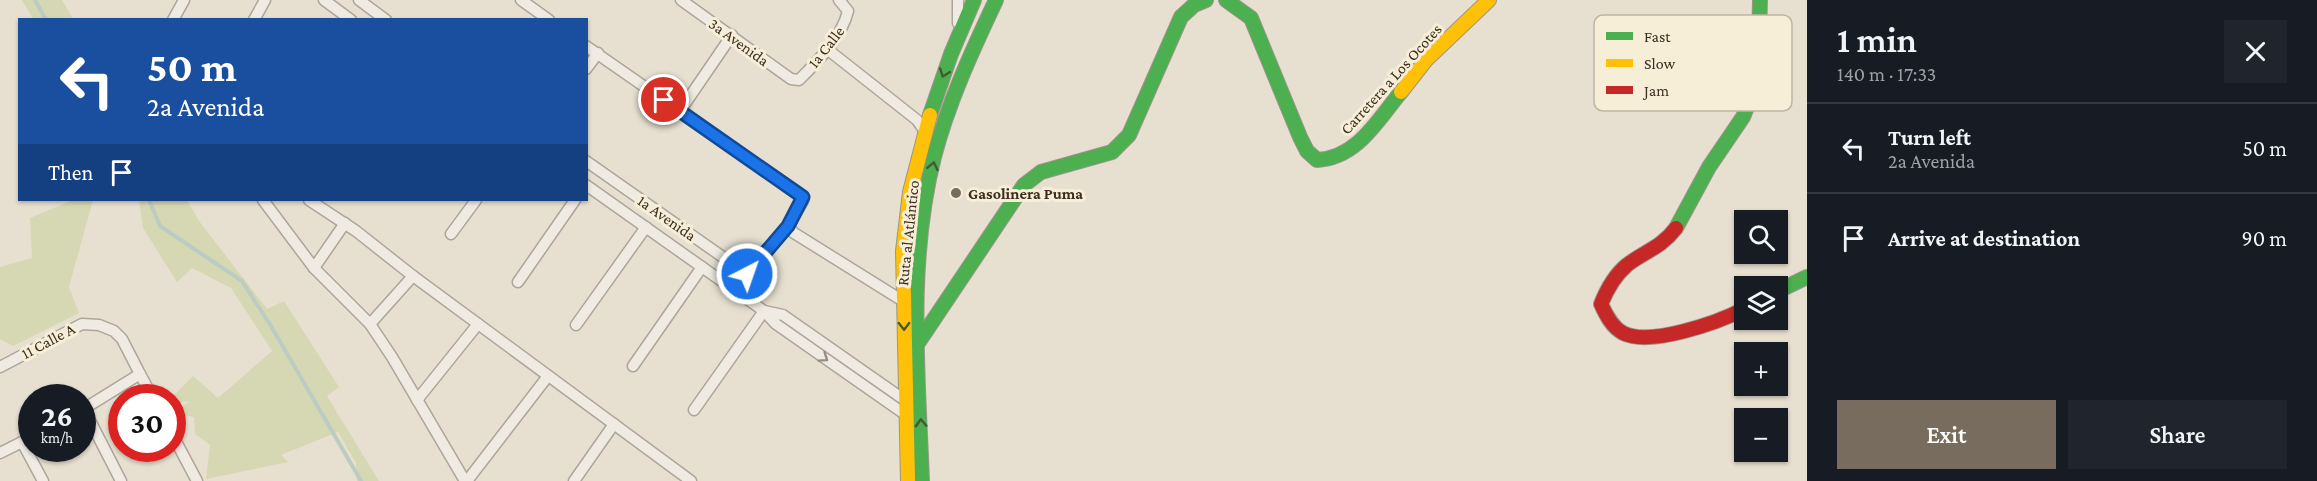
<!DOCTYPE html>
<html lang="en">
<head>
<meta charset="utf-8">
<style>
	body { margin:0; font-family:"Crimson Pro",serif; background:#20242c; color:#f1f3f6; height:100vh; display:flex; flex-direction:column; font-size:22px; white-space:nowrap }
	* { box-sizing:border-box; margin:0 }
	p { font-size:20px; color:#9ea1a6 }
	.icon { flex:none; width:33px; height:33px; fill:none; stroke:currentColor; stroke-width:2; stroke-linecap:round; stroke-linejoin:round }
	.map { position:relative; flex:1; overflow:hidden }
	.details { display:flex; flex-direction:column; background:#171b24; width:510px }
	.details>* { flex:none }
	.hud { position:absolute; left:18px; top:18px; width:570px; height:183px; border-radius:0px; box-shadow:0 2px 4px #0004; background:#1a4fa0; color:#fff; overflow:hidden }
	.tools { position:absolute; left:1734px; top:210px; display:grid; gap:12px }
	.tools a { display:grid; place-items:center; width:54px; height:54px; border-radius:0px; background:#171b24; box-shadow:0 2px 4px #0004; font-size:30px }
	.speed { position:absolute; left:18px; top:384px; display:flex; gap:12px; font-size:30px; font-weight:700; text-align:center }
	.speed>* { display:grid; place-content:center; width:78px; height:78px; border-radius:50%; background:#171b24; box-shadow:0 2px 4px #0004; line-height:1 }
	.speed small { font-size:15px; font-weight:400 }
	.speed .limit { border:9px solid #d22; background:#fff; color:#111 }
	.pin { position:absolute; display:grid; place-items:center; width:51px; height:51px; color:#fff; margin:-26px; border:3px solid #fff; border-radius:50%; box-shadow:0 2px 6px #0007 }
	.me { position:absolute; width:66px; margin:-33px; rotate:41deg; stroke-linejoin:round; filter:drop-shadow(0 0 4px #0008) }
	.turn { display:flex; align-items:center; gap:21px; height:126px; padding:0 30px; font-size:27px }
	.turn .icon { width:78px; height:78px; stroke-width:2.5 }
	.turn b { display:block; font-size:42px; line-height:51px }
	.then { display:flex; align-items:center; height:57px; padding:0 30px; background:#0003; gap:12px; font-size:22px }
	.round { display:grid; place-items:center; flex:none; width:63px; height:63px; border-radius:0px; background:#20242c }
	.summary { display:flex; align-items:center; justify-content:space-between; height:102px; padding:0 30px }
	h1 { font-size:36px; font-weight:600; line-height:45px }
	.button { display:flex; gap:12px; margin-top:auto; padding:12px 30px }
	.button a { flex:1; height:69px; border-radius:0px; background:#786c5e; color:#fff; font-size:24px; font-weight:600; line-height:69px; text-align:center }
	.button a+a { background:#20242c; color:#f1f3f6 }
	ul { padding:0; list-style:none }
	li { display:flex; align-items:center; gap:18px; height:90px; padding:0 30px; border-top:2px solid #363941 }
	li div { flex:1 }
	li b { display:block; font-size:22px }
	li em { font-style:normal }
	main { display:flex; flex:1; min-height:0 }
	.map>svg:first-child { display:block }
	.green { fill:#d6d7b3 }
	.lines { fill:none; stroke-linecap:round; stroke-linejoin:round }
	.stream { stroke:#bcccc2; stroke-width:4 }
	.street-casing { stroke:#ada599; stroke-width:13 }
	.fast-casing { stroke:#9c958a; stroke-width:16 }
	.slow-casing { stroke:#9c958a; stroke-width:16 }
	.jam-casing { stroke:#9c958a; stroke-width:16 }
	.street { stroke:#efebe3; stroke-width:10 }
	.fast { stroke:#4caf50; stroke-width:14 }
	.slow { stroke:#ffc107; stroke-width:14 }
	.jam { stroke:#c62828; stroke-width:14 }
	.oneway { stroke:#425b31 }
	.oneway2 { stroke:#968c82 }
	.route-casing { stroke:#114b97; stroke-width:15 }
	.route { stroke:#1a73e8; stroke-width:10 }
	.poi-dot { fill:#786c5e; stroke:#f7eed8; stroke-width:2 }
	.labels { text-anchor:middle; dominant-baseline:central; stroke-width:6; stroke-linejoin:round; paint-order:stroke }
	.street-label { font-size:16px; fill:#3d2e20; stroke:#f7eed8 }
	.poi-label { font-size:16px; font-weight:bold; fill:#3d2e20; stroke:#f7eed8; text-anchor:start }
	.key { fill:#f7eed8; stroke:#bfb4a1; stroke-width:1.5 }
	.key-label { font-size:16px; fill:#3d2e20 }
</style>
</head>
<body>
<main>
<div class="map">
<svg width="1807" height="481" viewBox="0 0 1807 481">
	<rect width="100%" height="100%" fill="#e7e0d1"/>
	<g class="green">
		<polygon points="22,0 62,0 73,19 33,19"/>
		<polygon points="73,200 93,200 69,287 79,313 13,346 0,339 0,267 32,258 30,218"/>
		<polygon points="139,200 187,200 199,221 267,309 284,301 339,387 327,396 379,481 357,481 356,463 338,432 281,455 288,462 206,479 210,445 195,434 194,417 173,413 190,401 173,403 172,397 193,376 218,398 272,351 231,288 192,268 177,282 143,228"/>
	</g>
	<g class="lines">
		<g class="stream">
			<polyline points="35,0 46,20"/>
			<polyline points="149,200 160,226 242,281 271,326 361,481"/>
		</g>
		<defs>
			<g id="street">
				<polyline points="324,0 351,20"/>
				<polyline points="359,0 386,20"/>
				<polyline points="521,0 549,20"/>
				<path d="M681,0L791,79L799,80C818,61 842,37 848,11L839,0"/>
				<polyline points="958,0 958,23"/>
				<polyline points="173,20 184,0"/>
				<polyline points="254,20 265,0"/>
				<polyline points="586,46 803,197 803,201 788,226 747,274 586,161"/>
				<polyline points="827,49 917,120 924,130"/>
				<polyline points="586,69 598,53"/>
				<polyline points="680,111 732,35"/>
				<polyline points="586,185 764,311 776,324 906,415"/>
				<polyline points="263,200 314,268 370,324 392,357 465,481"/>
				<polyline points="309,200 356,231 413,276 691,481"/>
				<polyline points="788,226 794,233 903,301"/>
				<polyline points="451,234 476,200"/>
				<polyline points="314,268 345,223"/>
				<polyline points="518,282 575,200"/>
				<polyline points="764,311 783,315 906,401"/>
				<polyline points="370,324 413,276"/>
				<polyline points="576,325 646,227"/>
				<polyline points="633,366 702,267"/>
				<polyline points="0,367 82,324 99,325 114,331 122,339 140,374 82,410"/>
				<polyline points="140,374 153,398"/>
				<polyline points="417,400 478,324"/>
				<polyline points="84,409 121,481"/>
				<polyline points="694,410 764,311"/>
				<polyline points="172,434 197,481"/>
				<polyline points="22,442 43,481"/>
				<polyline points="0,453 32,437"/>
				<polyline points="467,481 548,376"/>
				<polyline points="574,481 614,424"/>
			</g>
			<g id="fast">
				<path d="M1226,0L1251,18L1300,137L1307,151L1317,160C1357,158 1377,121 1401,92"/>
				<polyline points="930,115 951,54 974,0"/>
				<polyline points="1676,228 1709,167 1743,117 1747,107 1759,42 1760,0"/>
				<polyline points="1778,291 1807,277"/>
				<polyline points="918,343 1024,185 1041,172 1112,152 1129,135 1181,17 1194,5 1206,0"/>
				<path d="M922,481C918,374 907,263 934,157C948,103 972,51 996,0"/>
			</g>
			<g id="slow">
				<polyline points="1401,92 1426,60 1489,0"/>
				<polyline points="908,481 903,251 910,192 930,115"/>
			</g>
			<path id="jam" d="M1676,228C1661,248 1645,251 1627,265C1615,275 1607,289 1601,304C1606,315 1612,327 1623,333C1650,347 1719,322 1744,309"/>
		</defs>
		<use href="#street" class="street-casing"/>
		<use href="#fast" class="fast-casing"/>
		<use href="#slow" class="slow-casing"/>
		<use href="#jam" class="jam-casing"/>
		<use href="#street" class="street"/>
		<use href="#fast" class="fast"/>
		<use href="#slow" class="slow"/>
		<use href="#jam" class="jam"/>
	</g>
	<defs><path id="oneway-chevron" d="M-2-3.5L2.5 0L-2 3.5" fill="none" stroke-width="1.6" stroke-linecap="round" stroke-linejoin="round" transform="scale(1.5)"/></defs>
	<g class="oneway">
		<use href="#oneway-chevron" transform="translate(944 73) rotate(110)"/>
		<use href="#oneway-chevron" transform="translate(933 166) rotate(-78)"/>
		<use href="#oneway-chevron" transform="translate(904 326) rotate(89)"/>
		<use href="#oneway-chevron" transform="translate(921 423) rotate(-92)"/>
	</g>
	<use class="oneway2" href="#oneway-chevron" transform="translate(824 358) rotate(35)"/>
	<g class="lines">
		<defs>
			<polyline id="route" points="664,100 803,197 788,226 747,274"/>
		</defs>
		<use href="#route" class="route-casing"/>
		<use href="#route" class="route"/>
	</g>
	<circle class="poi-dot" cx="956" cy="193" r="6"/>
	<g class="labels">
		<g class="street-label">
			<text transform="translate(739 42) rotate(36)">3a Avenida</text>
			<text transform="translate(826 47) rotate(-52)">1a Calle</text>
			<text transform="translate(1391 79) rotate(-48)">Carretera a Los Ocotes</text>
			<text transform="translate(667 218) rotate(35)">1a Avenida</text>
			<text transform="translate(908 233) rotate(-84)">Ruta al Atlántico</text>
			<text transform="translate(48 341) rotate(-28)">11 Calle A</text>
		</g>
		<g class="poi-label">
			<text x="968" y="193">Gasolinera Puma</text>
		</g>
	</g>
	<rect x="1594" y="15" width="198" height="96" rx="9" class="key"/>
	<rect x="1606" y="32" width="27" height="8" fill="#4caf50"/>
	<rect x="1606" y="59" width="27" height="8" fill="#ffc107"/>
	<rect x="1606" y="86" width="27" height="8" fill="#c62828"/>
	<g class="key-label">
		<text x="1644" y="42">Fast</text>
		<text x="1644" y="69">Slow</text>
		<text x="1644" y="96">Jam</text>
	</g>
</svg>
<div class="tools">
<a><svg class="icon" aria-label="search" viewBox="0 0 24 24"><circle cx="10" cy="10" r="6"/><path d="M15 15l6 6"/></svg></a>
<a><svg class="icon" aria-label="layers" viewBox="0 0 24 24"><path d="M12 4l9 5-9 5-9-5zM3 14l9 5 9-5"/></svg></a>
<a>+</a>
<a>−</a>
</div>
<div class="speed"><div>26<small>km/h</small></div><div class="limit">30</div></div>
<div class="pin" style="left:664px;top:100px;background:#d93025"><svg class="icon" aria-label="arrive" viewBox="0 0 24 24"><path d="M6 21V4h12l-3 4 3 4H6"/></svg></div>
<svg class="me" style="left:747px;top:274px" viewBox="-20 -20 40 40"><circle r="17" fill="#1a73e8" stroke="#fff" stroke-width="3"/><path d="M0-11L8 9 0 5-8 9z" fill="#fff"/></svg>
<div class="hud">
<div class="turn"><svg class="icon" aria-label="left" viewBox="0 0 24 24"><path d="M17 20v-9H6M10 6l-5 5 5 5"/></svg><div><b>50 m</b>2a Avenida</div></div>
<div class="then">Then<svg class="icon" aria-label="arrive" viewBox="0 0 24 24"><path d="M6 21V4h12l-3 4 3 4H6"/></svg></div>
</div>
</div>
<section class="details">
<div class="summary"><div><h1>1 min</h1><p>140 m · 17:33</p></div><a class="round"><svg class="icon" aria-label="close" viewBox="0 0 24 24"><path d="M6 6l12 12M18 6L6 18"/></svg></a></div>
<ul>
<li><svg class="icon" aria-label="left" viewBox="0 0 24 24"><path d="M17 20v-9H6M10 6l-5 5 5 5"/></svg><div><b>Turn left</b><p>2a Avenida</p></div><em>50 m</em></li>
<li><svg class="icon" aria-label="arrive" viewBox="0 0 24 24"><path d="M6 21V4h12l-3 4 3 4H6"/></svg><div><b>Arrive at destination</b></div><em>90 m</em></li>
</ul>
<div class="button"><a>Exit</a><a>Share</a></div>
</section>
</main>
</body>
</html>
